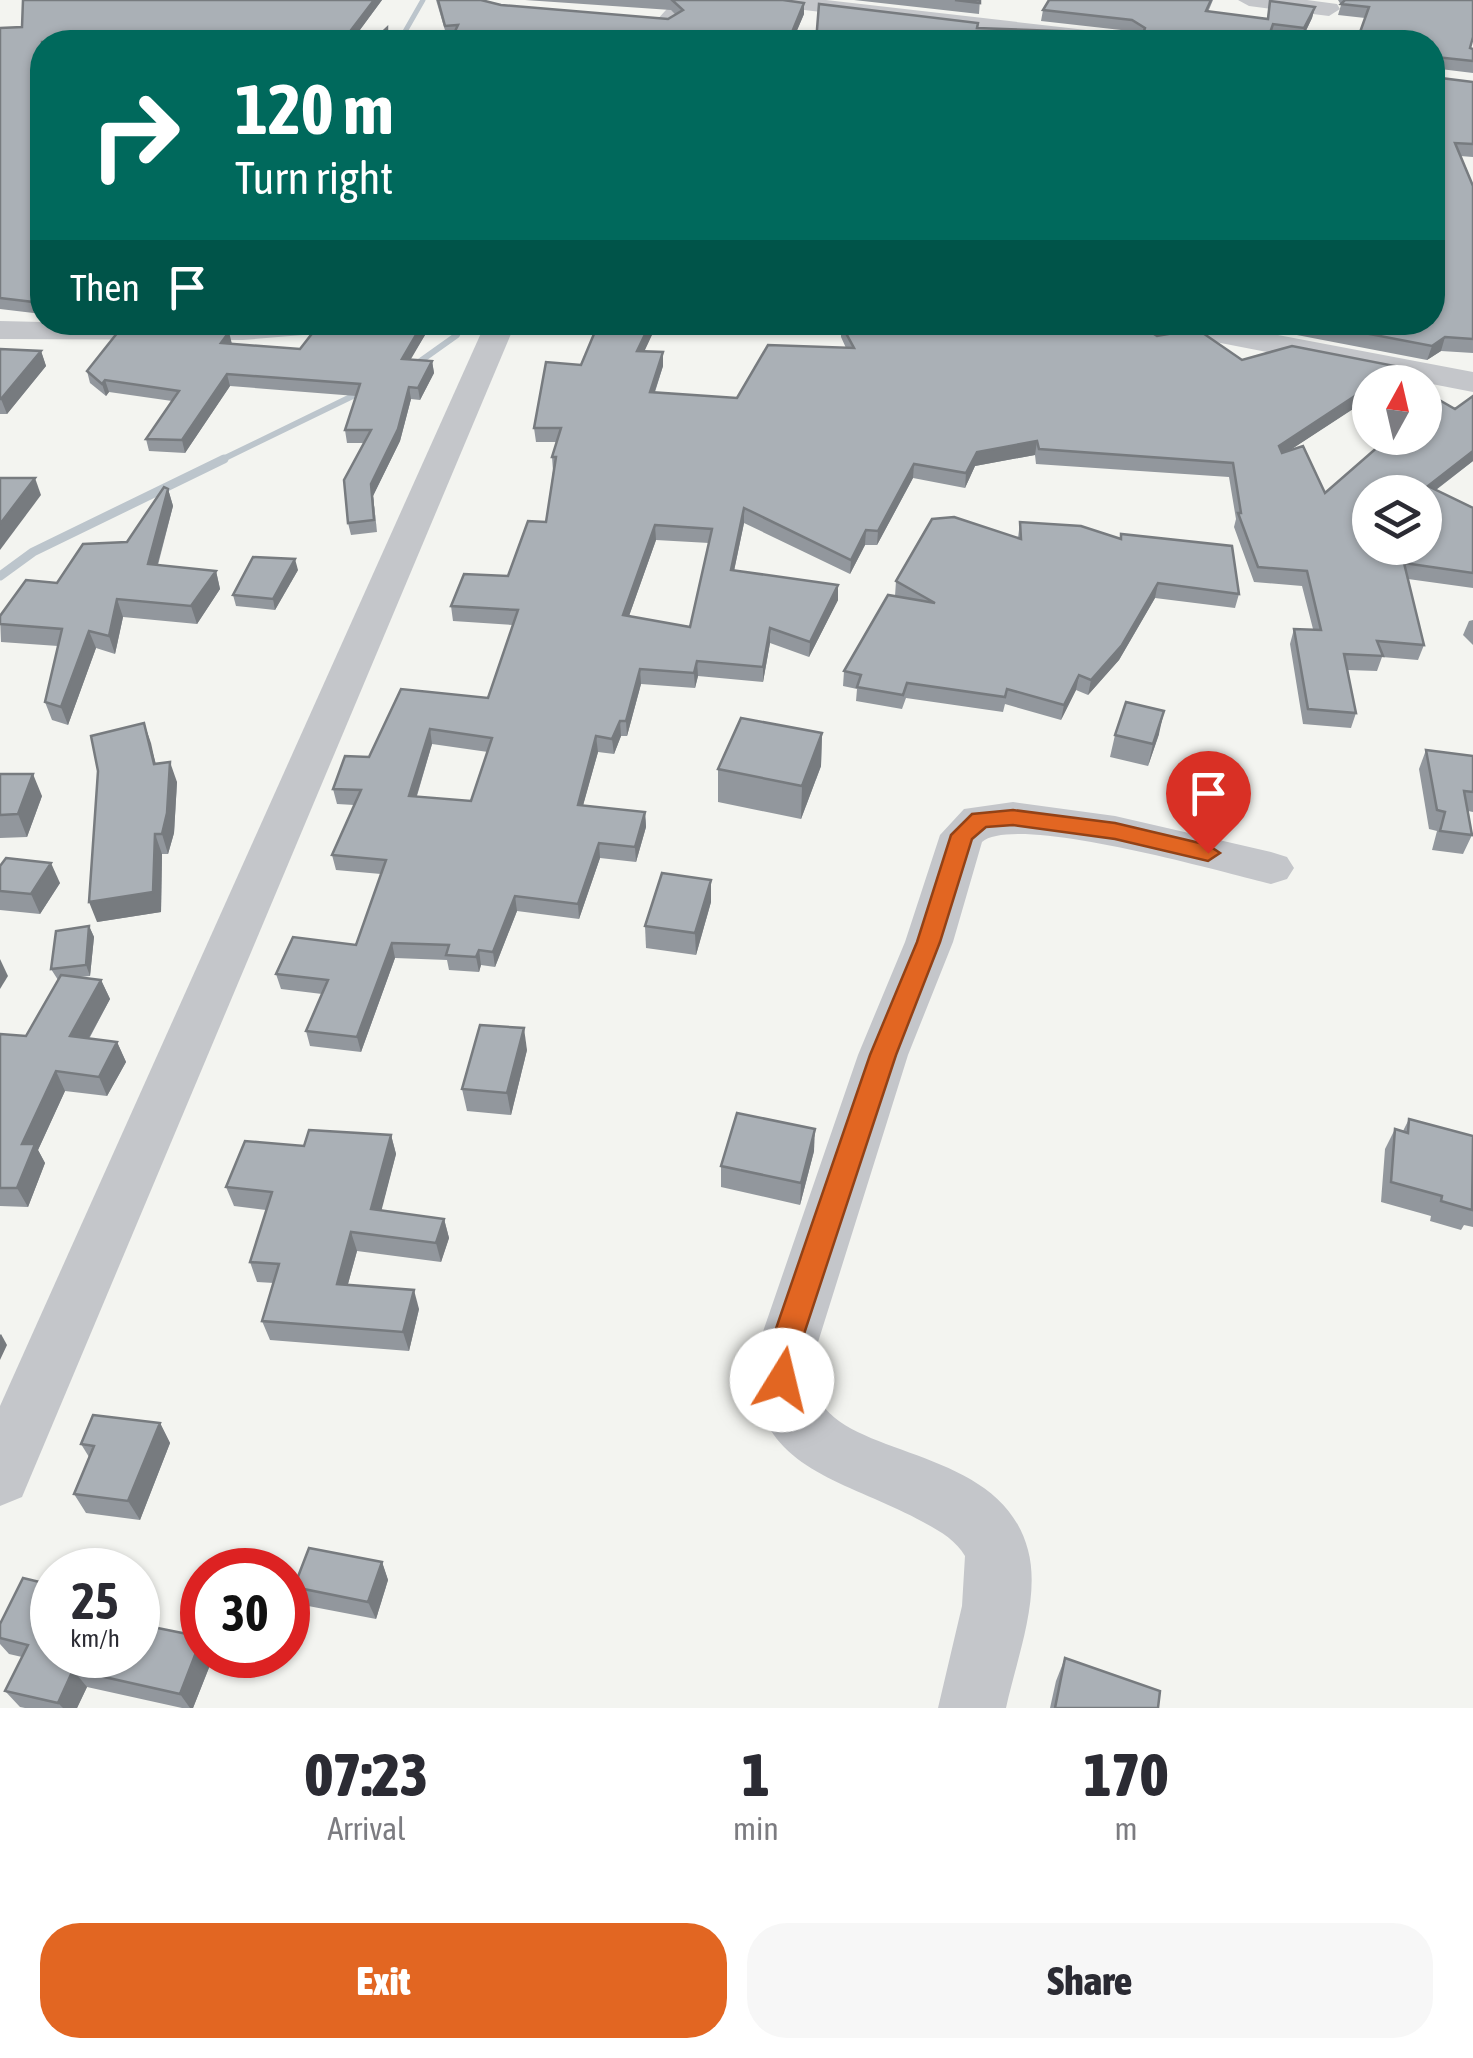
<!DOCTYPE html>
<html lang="en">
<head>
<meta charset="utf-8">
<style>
	body { margin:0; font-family:"Asap Condensed",sans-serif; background:#f7f7f7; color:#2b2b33; height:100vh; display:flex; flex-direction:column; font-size:38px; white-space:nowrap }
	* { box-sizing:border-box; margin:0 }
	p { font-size:32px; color:#7c7c81 }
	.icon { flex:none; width:55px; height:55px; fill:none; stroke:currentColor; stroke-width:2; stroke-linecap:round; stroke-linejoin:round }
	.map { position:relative; height:1708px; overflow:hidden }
	.sheet { display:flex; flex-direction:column; background:#fff; flex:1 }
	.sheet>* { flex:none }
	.top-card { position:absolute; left:30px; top:30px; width:1415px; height:305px; border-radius:40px; box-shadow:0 2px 8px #0004; background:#00695c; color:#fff; overflow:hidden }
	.needle { width:65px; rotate:8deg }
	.controls { position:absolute; left:1352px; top:365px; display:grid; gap:20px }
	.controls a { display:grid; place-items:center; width:90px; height:90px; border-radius:50%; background:#fff; box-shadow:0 2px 8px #0004; font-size:50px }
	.speed { position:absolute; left:30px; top:1548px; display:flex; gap:20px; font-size:50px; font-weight:700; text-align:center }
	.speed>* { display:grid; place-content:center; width:130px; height:130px; border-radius:50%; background:#fff; box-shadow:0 2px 8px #0004; line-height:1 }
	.speed small { font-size:25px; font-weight:400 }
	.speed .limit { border:15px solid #d22; background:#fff; color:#111 }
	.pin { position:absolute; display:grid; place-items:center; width:85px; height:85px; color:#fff; margin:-102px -42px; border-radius:50% 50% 50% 0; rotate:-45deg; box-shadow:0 0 10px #0007 }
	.pin .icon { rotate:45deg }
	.me { position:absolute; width:110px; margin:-55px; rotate:9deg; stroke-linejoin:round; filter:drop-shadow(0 0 8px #0008) }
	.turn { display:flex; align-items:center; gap:35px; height:210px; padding:0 40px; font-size:45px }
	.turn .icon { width:130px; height:130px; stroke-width:2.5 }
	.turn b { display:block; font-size:70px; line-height:85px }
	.then { display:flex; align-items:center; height:95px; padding:0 40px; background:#0003; gap:20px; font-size:38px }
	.eta { display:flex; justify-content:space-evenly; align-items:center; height:170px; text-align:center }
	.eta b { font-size:60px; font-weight:800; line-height:70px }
	.button { display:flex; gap:20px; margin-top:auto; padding:20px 40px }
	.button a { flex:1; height:115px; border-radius:40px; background:#e26622; color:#fff; font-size:40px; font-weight:800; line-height:115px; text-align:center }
	.button a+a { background:#f7f7f7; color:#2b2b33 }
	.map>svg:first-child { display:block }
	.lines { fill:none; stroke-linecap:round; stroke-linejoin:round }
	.stream-far2 { stroke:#bcc5cc; stroke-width:5 }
	.stream-far1 { stroke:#bcc5cc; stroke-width:6 }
	.stream { stroke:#bcc5cc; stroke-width:9 }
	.minor { fill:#c4c6ca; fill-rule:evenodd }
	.wall { fill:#92979d; fill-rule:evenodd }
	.shaded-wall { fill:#777b7f }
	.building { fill:#aab0b6; stroke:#777b7f; stroke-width:2.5; fill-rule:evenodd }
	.route { fill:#e26622; stroke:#934216; stroke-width:2.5 }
</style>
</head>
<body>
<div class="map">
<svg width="1473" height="1708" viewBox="0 0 1473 1708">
	<rect width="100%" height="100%" fill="#f3f4f0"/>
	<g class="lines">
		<polyline class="stream-far2" points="399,42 423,0"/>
		<g class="stream-far1">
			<polyline points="412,367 457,335 462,322"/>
			<polyline points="219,461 365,390"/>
		</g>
		<polyline class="stream" points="0,576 33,552 224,459"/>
		<g class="minor">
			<polygon points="675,0 698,0 660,42 637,42"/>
			<polygon points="759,0 826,0 1130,35 1141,42 1077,42 770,6"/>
			<polygon points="1238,0 1307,0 1337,4 1340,9 1329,16 1249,6"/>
			<polygon points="0,321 42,322 366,322 362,328 351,331 243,340 0,339"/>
			<polygon points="486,322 516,322 22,1497 0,1506 0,1406"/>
			<polygon points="667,322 914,322 916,326 912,332 901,335 682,331 671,328"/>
			<polygon points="1038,322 1209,322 1473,372 1473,392 1200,339 1050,336 1039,333 1035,327"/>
			<path d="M1013,802L1115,816L1271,852L1287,857L1294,868L1287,879L1271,884C1221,872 1016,813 982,842L953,942L908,1055L814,1355C813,1367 812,1382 816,1393C842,1461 1000,1443 1028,1550C1041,1598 1016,1661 1006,1708H938L962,1606L965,1556C956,1540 938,1530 923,1522C844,1478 747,1470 755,1355L858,1055L905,942L940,835L964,809Z"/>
		</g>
	</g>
	<g class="wall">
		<polygon points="23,0 382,0 351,42 42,42 42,314 0,309 0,28 22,27"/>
		<polygon points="436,0 481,0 501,5 668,19 676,15 671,10 525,0 783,0 804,14 792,42 450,42 452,37 447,37"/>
		<polygon points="854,0 980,0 979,14"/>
		<polygon points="1049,0 1213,0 1208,12 1267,19 1270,1 1315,7 1312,18 1302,39 1271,36 1269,42 816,42 977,28 1135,34 1130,31 1041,21 1043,10"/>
		<polygon points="1333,0 1473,0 1470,48 1473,49 1473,73 1432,68 1432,42 1357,42 1365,18 1338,15 1341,5 1338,0"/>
		<polygon points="1433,77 1473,82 1473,157 1460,156 1473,186 1473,353 1441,351 1427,360 1276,331 1261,322 1432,322"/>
		<path d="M599,322H658L644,351L663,352V366L655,392L737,398L846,348L841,337V324L1157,336L1242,360L1395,381L1290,450L1325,493L1455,409L1473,396V461L1436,490L1473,508V588L1408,579L1424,645L1418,660L1382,657L1377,671L1347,670L1356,713L1351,728L1303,724L1290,644L1294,629H1313L1302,586L1254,582L1234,527L1236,519L1229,477L1036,464L1035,455L975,466L965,488L913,478L877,545H865L850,574L744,523L734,571L838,585V600L809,657L770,643L763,682L698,676L695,688L641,684L627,736H621L614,754L598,752L583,805L645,812L646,827L636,862L600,858L579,919L517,911L495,967L481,965L479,972L449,970L447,960L395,958L361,1052L310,1046L306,1031L322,994L281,989L276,974L356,945L381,874L336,870L332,855L354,805L337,804L333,789L369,757L488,698L513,625L453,621L451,606L508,576L546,522L553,471L552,457L557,442H536L534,428L581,365ZM656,540L709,543L690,627L629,616ZM432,744L488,752L471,801L417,796Z"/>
		<polygon points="425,335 410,359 432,361 434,373 420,400 411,399 400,441 373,496 377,532 351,535 348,523 364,443 347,443 345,430 356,396 230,386 185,453 149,451 146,439 172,401 109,392 106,396 90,383 87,371 232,344 300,349"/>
		<polygon points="0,349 41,351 46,366 7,414 0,414"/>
		<polygon points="168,489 173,506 158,565 216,571 220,589 197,624 123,617 115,654 96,648 68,725 52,720 45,702 58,646 1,642 0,616 127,542"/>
		<polygon points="1020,522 1239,594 1235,608 1155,598 1119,660 1088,695 1076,690 1061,720 1005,704 1003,712 906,698 902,709 856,701 857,689 843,686 844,671 895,596 896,581 1018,538"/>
		<polygon points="298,570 275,610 236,606 233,595"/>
		<polygon points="1473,620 1473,645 1463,635 1469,621"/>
		<polygon points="144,723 156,764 177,782 174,833 168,854 162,854 161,912 97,922"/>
		<polygon points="822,733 821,766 801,819 718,802 718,769"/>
		<polygon points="1159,734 1148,766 1110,757 1115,735"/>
		<polygon points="1426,750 1473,756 1473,812 1468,811 1472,835 1463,854 1432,850 1437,831 1429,829 1419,769"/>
		<polygon points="0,774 42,796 27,837 0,838"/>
		<polygon points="0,866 60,883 40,914 0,910"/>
		<polygon points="711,880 711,902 696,955 646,948 645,926"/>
		<polygon points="89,926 94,937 90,976 79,977 101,980 110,999 89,1039 117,1042 126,1062 107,1096 65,1091 38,1150 45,1163 28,1207 0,1206 0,1034 26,1036 58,980 51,969"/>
		<polygon points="527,1050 511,1115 467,1111 462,1089"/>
		<polygon points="1409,1119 1473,1136 1473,1227 1464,1225 1461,1230 1430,1221 1431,1216 1381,1202 1385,1149 1395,1129 1403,1131"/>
		<polygon points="391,1135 396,1154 381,1210 444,1219 449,1238 441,1262 357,1251 348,1284 419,1309 409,1351 270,1340 262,1321 274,1283 257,1282 250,1262 266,1210 234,1206 226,1187 304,1146"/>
		<polygon points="814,1151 800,1205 721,1187 721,1166"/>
		<polygon points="160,1423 170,1443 140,1520 86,1513 74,1494 89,1457 81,1444"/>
		<polygon points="382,1562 388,1580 376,1619 303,1605 294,1587"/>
		<polygon points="0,1624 52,1655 214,1655 193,1708 182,1708 87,1687 77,1708 25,1708 20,1707 5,1691 22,1657 9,1654 0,1644"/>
		<polygon points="1065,1658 1158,1708 1050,1708 1056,1681"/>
	</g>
	<g class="shaded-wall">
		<polygon points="374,0 382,0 351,42 342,42"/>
		<polygon points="804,3 804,14 792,42 788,42"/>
		<polygon points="1315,7 1312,18 1302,39 1304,28"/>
		<polygon points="651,322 658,322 638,365 637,351"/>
		<polygon points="423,323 425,335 404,371 402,359"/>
		<polygon points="229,332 232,344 221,343"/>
		<polygon points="1445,337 1441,351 1427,360 1432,346"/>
		<polygon points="41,351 46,366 7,414 1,399"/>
		<polygon points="663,352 663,366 650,406 650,392"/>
		<polygon points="432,361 434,373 420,400 418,388"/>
		<polygon points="1400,367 1395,381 1393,382 1376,382"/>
		<polygon points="227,374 230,386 185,453 182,440"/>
		<polygon points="105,380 109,392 106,396 102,384"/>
		<polygon points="1370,386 1370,398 1275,460 1279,446"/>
		<polygon points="409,387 411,399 400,441 373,496 377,532 371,484"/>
		<polygon points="1037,441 1035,455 975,466 965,488 966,473 977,452"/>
		<polygon points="1473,451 1473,461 1425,498 1428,486"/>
		<polygon points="914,464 913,478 877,545 878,531"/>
		<polygon points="35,478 41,495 0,550 0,524"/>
		<polygon points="168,489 173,506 153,581 148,564"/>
		<polygon points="744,508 744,523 731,585 731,570"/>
		<polygon points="655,525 656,540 624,630 623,615"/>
		<polygon points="866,530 865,545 850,574 851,560"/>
		<polygon points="295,559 298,570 275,610 273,599"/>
		<polygon points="216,571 220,589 197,624 191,606"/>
		<polygon points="1158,583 1155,598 1119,660 1088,695 1091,680"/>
		<polygon points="838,585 838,600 809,657 810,642"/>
		<polygon points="117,599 123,617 115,654 109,636"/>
		<polygon points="770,628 770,643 763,682 763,667"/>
		<polygon points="89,631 96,648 68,725 61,707"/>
		<polygon points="697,661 698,676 695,688 694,673"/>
		<polygon points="640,669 641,684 627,736 626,721"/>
		<polygon points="1079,675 1076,690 1061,720 1064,705"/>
		<polygon points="1164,711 1159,734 1148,766 1153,744"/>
		<polygon points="620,721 621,736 614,754 612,739"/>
		<polygon points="144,723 151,743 160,784 154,764"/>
		<polygon points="430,729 432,744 412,811 409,796"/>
		<polygon points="822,733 821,766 801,819 802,786"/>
		<polygon points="596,736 598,752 579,820 578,805"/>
		<polygon points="170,762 177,782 174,833 168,854 162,834"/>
		<polygon points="33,774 42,796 27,837 18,814"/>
		<polygon points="645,812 646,827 636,862 635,847"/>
		<polygon points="155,834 162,854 161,912 97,922 89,902"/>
		<polygon points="599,843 600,858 579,919 578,904"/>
		<polygon points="51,863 60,883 40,914 31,894"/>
		<polygon points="711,880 711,902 696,955 695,933"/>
		<polygon points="515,896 517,911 495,967 493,952"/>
		<polygon points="89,926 94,937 90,976 86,965"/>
		<polygon points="392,943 395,958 361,1052 357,1037"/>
		<polygon points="479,950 481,965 479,972 476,957"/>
		<polygon points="0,959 8,976 0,989"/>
		<polygon points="101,980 110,999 79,1056 70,1036"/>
		<polygon points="524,1028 527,1050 511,1115 507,1093"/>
		<polygon points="117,1042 126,1062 107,1096 99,1077"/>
		<polygon points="56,1071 65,1091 38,1150 45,1163 28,1207 17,1188 22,1144"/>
		<polygon points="815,1129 814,1151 800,1205 801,1183"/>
		<polygon points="391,1135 396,1154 377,1228 371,1209"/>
		<polygon points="444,1219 449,1238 441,1262 436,1243"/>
		<polygon points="351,1232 357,1251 343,1302 337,1284"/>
		<polygon points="414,1290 419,1309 409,1351 403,1332"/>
		<polygon points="1,1334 7,1345 0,1360 0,1335"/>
		<polygon points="160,1423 170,1443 140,1520 128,1501"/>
		<polygon points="382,1562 388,1580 376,1619 368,1602"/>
		<polygon points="52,1590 52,1620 43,1608"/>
		<polygon points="202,1639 202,1655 214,1655 193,1708 190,1708 180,1694"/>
		<polygon points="73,1670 87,1687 77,1708 63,1708 58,1703"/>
	</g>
	<g class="building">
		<polygon points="23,0 374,0 342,42 42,42 42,303 0,298 0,28 22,27"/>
		<polygon points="438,0 481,0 501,5 668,19 683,10 672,0 783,0 804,3 788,42 668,42 670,39 589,35 586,42 450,42 458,25 445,26"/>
		<polygon points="955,0 980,0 980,3"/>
		<polygon points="1049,0 1211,0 1206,11 1268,19 1270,1 1315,7 1304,28 1273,24 1267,42 816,42 819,4 978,23 977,28 1143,34 1145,28 1132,20 1043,10"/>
		<polygon points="1345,0 1473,0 1473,37 1470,48 1473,49 1473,61 1436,57 1432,60 1432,42 1392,42 1393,40 1359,35 1369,7 1341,4"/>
		<polygon points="387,28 387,42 372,42"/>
		<polygon points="1432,75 1433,77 1473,82 1473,144 1455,143 1473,186 1473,339 1445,337 1432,346 1307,322 1432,322"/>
		<polygon points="342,322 423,323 402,359 432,361 418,388 409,387 398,429 371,484 374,520 348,523 344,480 371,430 345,430 360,384 227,374 182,440 146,439 179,391 105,380 102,384 87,371 118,332 229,332 221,343 300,349 318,326"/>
		<path d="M599,322H651L637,351L663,352L650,392L737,398L768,345L854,348L841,324L1145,328L1157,336L1197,329L1242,360L1292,346L1400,367L1376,382H1370V386L1279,446L1282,453L1303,446L1325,493L1388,438H1425V405L1434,397L1455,409L1473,396V451L1428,486L1473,508V573L1404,563L1424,645L1377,641L1383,656L1344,654L1356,713L1308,709L1294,629L1321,630L1307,571L1258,567L1238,513H1241L1233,463L1039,449L1037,441L977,452L966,473L914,464L878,531L866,530L851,560L744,508L731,570L838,585L810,642L770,628L763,667L697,661L694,673L640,669L626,721H620L612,739L596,736L578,805L645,812L635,847L599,843L578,904L515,896L493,952L479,950L476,957L446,955L449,945L392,943L357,1037L306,1031L328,980L276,974L293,937L356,945L386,860L332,855L361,790L333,789L345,756L369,757L401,689L488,698L518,610L451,606L464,574L508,576L528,521L546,522L556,457H552L561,428H534L546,362L581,365ZM1370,492H1425V548H1370ZM655,525L712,529L690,627L623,615ZM430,729L492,738L471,801L409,796Z"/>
		<polygon points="0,349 41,351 1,399 0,399"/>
		<polygon points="0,478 35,478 0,524"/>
		<polygon points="164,487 168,489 148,564 216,571 191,606 117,599 109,636 89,631 61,707 45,702 62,629 0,624 0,616 26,580 57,583 83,544 127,542"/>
		<polygon points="954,517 1021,539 1020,522 1081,526 1121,539 1121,534 1232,546 1239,594 1158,583 1122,645 1091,680 1079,675 1064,705 1007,689 1005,697 907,683 903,695 857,687 861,675 844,671 888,595 935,603 896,581 932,519"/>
		<polygon points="253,557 295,559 273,599 233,595"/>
		<polygon points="1126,702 1164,711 1153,744 1115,735"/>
		<polygon points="741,718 822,733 802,786 718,769"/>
		<polygon points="144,723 154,764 170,762 167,813 162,834 155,834 153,892 89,902 98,771 91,736"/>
		<polygon points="1426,750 1473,756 1473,792 1464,791 1472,835 1440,831 1445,812 1437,810"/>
		<polygon points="0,774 33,774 18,814 0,815"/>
		<polygon points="6,858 51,863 31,894 0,891 0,866"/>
		<polygon points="662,873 711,880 695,933 645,926"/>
		<polygon points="89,926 86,965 51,969 56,931"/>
		<polygon points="61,975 101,980 70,1036 117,1042 99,1077 56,1071 22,1144 35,1144 17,1188 0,1188 0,1034 26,1036"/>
		<polygon points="480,1025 524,1028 507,1093 462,1089"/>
		<polygon points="737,1113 815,1129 801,1183 721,1166"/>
		<polygon points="1409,1119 1473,1136 1472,1210 1441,1201 1442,1196 1391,1182 1395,1129 1408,1133"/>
		<polygon points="309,1130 391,1135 371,1209 444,1219 436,1243 351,1232 337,1284 414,1290 403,1332 262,1321 279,1264 250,1262 272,1192 226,1187 245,1141 304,1146"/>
		<polygon points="93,1415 160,1423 128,1501 74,1494 94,1446 81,1444"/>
		<polygon points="309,1548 382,1562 368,1602 294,1587"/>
		<polygon points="23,1578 52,1585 52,1590 43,1608 52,1610 52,1655 138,1655 138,1624 202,1637 180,1694 73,1670 58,1703 5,1691 28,1645 0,1638 0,1624"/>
		<polygon points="1065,1658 1160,1691 1158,1708 1055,1708"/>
	</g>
	<polygon class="route" points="1013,810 1115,823 1208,845 1220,853 1208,861 1115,839 1013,825 986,827 972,839 940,942 896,1055 800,1346 793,1390 782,1395 772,1390 767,1380 770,1346 870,1055 917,942 951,835 972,814"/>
</svg>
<div class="controls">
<a><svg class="needle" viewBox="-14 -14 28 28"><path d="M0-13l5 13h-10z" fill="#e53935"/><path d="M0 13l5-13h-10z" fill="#7c7c81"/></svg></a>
<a><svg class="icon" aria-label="layers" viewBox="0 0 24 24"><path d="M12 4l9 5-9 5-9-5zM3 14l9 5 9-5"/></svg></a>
</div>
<div class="speed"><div>25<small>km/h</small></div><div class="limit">30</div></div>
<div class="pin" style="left:1208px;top:853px;background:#d93025"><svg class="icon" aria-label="arrive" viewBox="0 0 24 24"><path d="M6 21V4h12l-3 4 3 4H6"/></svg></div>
<svg class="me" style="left:782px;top:1380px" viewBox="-20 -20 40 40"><circle r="19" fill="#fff"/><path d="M0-13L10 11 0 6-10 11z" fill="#e26622"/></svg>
<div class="top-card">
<div class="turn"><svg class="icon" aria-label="right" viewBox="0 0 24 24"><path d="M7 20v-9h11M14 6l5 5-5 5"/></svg><div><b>120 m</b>Turn right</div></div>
<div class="then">Then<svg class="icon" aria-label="arrive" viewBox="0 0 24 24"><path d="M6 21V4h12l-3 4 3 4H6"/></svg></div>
</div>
</div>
<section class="sheet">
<div class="eta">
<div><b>07:23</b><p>Arrival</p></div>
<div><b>1</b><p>min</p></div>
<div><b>170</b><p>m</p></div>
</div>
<div class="button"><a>Exit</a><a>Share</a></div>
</section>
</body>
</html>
